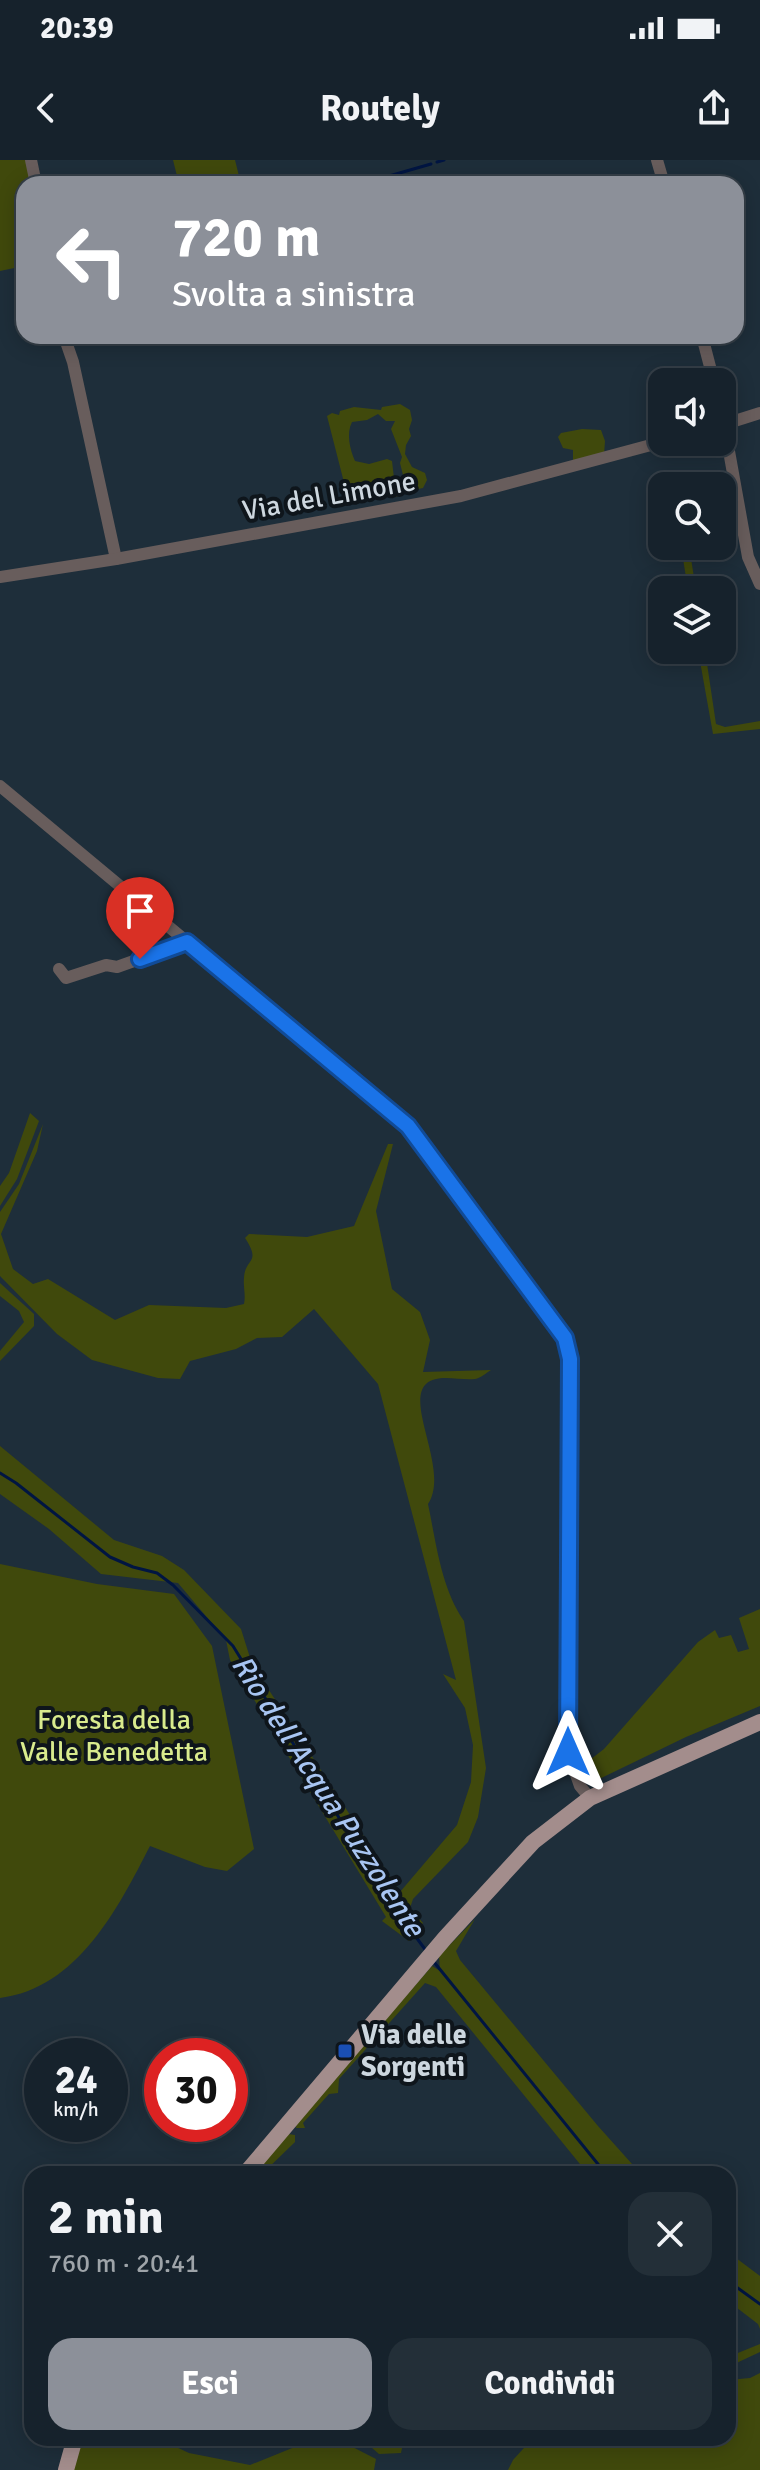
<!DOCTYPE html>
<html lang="it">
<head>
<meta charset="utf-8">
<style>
	body { margin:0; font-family:Signika,sans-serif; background:#232f38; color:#f1f3f6; height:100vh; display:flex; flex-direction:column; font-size:30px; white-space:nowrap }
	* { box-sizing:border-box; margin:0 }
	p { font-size:26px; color:#9ea4a9 }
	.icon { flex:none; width:44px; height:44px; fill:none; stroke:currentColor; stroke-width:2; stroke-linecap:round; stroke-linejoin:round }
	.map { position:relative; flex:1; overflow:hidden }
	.details { position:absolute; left:24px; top:2006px; width:712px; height:280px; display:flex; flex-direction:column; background:#16222c; border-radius:24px; box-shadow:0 4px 20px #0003,0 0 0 2px #353f48 }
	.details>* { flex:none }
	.top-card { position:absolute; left:16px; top:16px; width:728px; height:168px; border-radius:24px; box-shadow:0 4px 20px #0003,0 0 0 2px #353f48; background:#8c9099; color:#fff; overflow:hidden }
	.controls { position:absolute; left:648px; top:208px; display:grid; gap:16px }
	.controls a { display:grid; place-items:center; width:88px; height:88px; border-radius:16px; background:#16222c; box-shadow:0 4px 20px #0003,0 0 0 2px #353f48; font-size:40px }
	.speed { position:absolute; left:24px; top:1878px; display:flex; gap:16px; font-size:40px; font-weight:700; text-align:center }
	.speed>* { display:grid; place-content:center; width:104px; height:104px; border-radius:50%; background:#16222c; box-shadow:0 4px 20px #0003,0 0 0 2px #353f48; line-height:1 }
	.speed small { font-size:20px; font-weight:400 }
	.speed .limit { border:12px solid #d22; background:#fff; color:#111 }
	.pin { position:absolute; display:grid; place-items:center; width:68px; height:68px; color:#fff; margin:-82px -34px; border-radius:50% 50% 50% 0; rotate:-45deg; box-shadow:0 0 8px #0007 }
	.pin .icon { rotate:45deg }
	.me { position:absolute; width:88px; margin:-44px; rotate:0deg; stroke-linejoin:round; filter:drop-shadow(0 0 6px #0008) }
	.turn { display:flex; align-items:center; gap:28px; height:168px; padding:0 24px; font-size:36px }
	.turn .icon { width:104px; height:104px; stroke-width:2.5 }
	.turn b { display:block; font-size:56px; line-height:68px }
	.round { display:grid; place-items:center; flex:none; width:84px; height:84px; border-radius:24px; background:#232f38 }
	.overview { display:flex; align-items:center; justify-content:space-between; height:136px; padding:0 24px }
	h1 { font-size:48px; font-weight:800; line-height:60px }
	.primary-button { display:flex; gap:16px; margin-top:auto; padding:16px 24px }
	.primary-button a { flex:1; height:92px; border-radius:24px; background:#8c9099; color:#fff; font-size:32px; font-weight:800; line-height:92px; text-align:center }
	.primary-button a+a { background:#232f38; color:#f1f3f6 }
	.status { display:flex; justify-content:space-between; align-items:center; height:56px; padding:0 40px; background:#16222c; direction:ltr }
	.status svg { height:22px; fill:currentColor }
	header { display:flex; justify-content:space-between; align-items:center; height:104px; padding:0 24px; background:#16222c; font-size:36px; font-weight:800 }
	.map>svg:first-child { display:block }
	.green { fill:#40490c }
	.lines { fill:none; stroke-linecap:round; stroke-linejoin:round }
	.stream { stroke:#001542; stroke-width:3 }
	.minor { stroke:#685d5c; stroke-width:12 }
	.major { stroke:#a38d8c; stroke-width:16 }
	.route-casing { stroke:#114b97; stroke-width:20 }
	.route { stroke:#1a73e8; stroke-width:14 }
	.transit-dot { fill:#1a4fb4; stroke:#0e151b; stroke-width:3 }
	.labels { text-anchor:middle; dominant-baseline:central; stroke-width:8; stroke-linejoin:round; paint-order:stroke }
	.street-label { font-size:28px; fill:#cdd7df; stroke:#0e151b }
	.park-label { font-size:28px; fill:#d9eb8d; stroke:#0e151b }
	.poi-label { font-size:28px; font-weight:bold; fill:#cdd7df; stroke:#0e151b; text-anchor:start }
	.water-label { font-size:30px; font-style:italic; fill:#a8c5f2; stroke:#0e151b }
</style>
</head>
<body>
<div class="status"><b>20:39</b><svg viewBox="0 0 49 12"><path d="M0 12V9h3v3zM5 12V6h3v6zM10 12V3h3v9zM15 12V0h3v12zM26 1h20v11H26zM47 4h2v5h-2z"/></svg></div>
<header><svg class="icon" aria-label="back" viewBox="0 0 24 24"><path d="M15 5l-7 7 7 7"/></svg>Routely<svg class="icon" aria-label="share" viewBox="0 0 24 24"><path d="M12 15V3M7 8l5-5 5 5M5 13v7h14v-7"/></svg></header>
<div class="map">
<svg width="760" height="2310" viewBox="0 0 760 2310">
	<rect width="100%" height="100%" fill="#1e2e3a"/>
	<g class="green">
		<polygon points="0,0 27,0 32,24 24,24 24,106 0,111"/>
		<polygon points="173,0 235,0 241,24 179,24"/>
		<path d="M400,244L410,250L412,260L409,269L411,276L406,285L405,294L412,307L425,313L427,320L423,328L413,330L411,323L416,320V316L406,318L403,315L400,303L402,297L391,269L395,261H386L378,254L367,260L352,262C346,273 350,290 355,301L369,304L387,299L392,301L394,318L401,335L395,337C382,331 374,335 360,336L357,341L349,342L327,256L332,253L339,255L340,251L354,247L381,250L382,247Z"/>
		<polygon points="582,269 601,270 605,281 604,295 573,301 573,290 563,288 558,277 561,273"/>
		<polygon points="681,386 689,386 696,430 688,430"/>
		<polygon points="698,490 705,490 716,564 725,567 760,561 760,569 713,574"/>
		<polygon points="30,953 39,961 17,1019 0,1046 0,1026 9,1013"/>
		<path d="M43,964L37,991L1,1074L13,1109L33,1124L48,1119L115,1160L149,1145L226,1148L244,1144C246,1135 243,1127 244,1118C245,1097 262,1104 245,1078L249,1074L307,1077L354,1066L388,984H393L376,1051L392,1129L420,1152L430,1180L423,1212L491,1210C486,1213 481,1218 475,1219C460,1221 438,1213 426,1224C405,1244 450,1311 428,1344C436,1382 441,1428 464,1461L486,1608L478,1657L468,1682L413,1739L410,1748L423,1763L409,1781L382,1761L386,1757L230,1500L226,1480L178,1423L101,1414L49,1369L0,1334V1286L114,1380L162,1396L184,1410L241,1469L252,1504L400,1732L457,1665L471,1622L473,1585L465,1548L443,1514L456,1520L378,1224L314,1149L282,1177L257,1178L236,1189L190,1201L180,1219L158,1218L92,1200L57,1174L0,1116V1052L19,1024Z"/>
		<polygon points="0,1123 34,1154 34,1166 0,1201 0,1191 24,1162 19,1151 0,1136"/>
		<path d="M0,1404L97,1424L174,1434L212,1486L254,1689L227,1711L205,1707L150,1686C118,1748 78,1828 0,1838Z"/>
		<polygon points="760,1449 760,1546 686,1577 591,1623 585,1623 578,1609 604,1589 698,1482 715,1470 719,1478 731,1475 738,1492 749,1489 739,1458"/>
		<polygon points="475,1759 456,1791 460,1800 598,1966 641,2014 588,2014 436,1827 425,1823 339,1919 338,1933 329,1934 303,1963 305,1968 296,1968 297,1961 432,1806 440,1811 439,1796"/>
		<polygon points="288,1974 295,1975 295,1982 262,2014 251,2014"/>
		<polygon points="728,2092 760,2116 760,2169 758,2164 728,2141"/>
		<polygon points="760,2184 760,2192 728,2207 728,2197"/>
		<polygon points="760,2213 760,2310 508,2310 513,2300 533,2278 728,2278 728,2220 750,2218"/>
		<polygon points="81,2278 157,2278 189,2293 250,2305 317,2278 335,2278 376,2299 374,2310 72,2310"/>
		<polygon points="352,2278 404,2278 401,2293 379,2294 371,2287"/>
	</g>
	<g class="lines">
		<g class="stream">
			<polyline points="437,2 444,0"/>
			<polyline points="361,24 431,4"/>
			<polyline points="0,1313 16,1323 110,1397 133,1407 157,1413 173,1425 233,1486 396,1750 427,1792"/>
			<polyline points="434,1802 606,2014"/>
			<polyline points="728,2121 760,2144"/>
		</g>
		<g class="minor">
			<polyline points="31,0 36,24"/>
			<polyline points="657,0 664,24"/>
			<polyline points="64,176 73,202 116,399"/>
			<polyline points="702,176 714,222"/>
			<polyline points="722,252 748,397 760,424"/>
			<polyline points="722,265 760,253"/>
			<polyline points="0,417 116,399 461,336 662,282"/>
			<polyline points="0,626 408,966 420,979 565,1178 570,1199 568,1592 580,1626 590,1638"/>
			<polyline points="59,809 66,818 106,805 117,807 187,782"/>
		</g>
		<g class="major">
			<polyline points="245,2014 445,1778 533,1682 590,1638 760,1562"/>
			<polyline points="66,2310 75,2278"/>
		</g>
	</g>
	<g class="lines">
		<defs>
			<polyline id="route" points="140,799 187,782 408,966 565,1178 570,1199 568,1592"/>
		</defs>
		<use href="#route" class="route-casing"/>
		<use href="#route" class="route"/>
	</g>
	<rect class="transit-dot" x="337" y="1883" width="16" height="16" rx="4"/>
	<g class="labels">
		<g class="street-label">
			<text transform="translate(329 336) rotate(-10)">Via del Limone</text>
		</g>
		<g class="park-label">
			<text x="114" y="1560">Foresta della<tspan x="114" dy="32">Valle Benedetta</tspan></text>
		</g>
		<g class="poi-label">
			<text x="361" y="1875">Via delle<tspan x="361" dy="32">Sorgenti</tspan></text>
		</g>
		<g class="water-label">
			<text transform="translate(328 1636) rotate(57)">Rio dell'Acqua Puzzolente</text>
		</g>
	</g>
</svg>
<div class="controls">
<a><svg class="icon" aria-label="sound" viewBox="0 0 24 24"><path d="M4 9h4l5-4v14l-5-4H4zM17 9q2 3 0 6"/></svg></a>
<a><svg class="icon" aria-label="search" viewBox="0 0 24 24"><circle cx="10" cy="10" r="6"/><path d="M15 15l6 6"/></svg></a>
<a><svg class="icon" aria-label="layers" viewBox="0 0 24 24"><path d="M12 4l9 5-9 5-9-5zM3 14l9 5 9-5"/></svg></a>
</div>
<div class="speed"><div>24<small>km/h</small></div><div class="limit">30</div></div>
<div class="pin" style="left:140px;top:799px;background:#d93025"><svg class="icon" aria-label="arrive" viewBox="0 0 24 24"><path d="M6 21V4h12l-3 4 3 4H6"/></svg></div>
<svg class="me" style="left:568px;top:1592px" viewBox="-20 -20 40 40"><path d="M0-17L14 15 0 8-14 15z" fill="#1a73e8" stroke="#fff" stroke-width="4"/></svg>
<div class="top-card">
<div class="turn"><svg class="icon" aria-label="left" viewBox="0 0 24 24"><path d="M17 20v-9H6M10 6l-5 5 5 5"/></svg><div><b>720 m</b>Svolta a sinistra</div></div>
</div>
<section class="details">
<div class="overview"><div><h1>2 min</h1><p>760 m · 20:41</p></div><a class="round"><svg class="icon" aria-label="close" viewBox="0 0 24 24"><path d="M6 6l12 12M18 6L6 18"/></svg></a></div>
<div class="primary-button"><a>Esci</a><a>Condividi</a></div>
</section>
</div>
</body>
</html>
